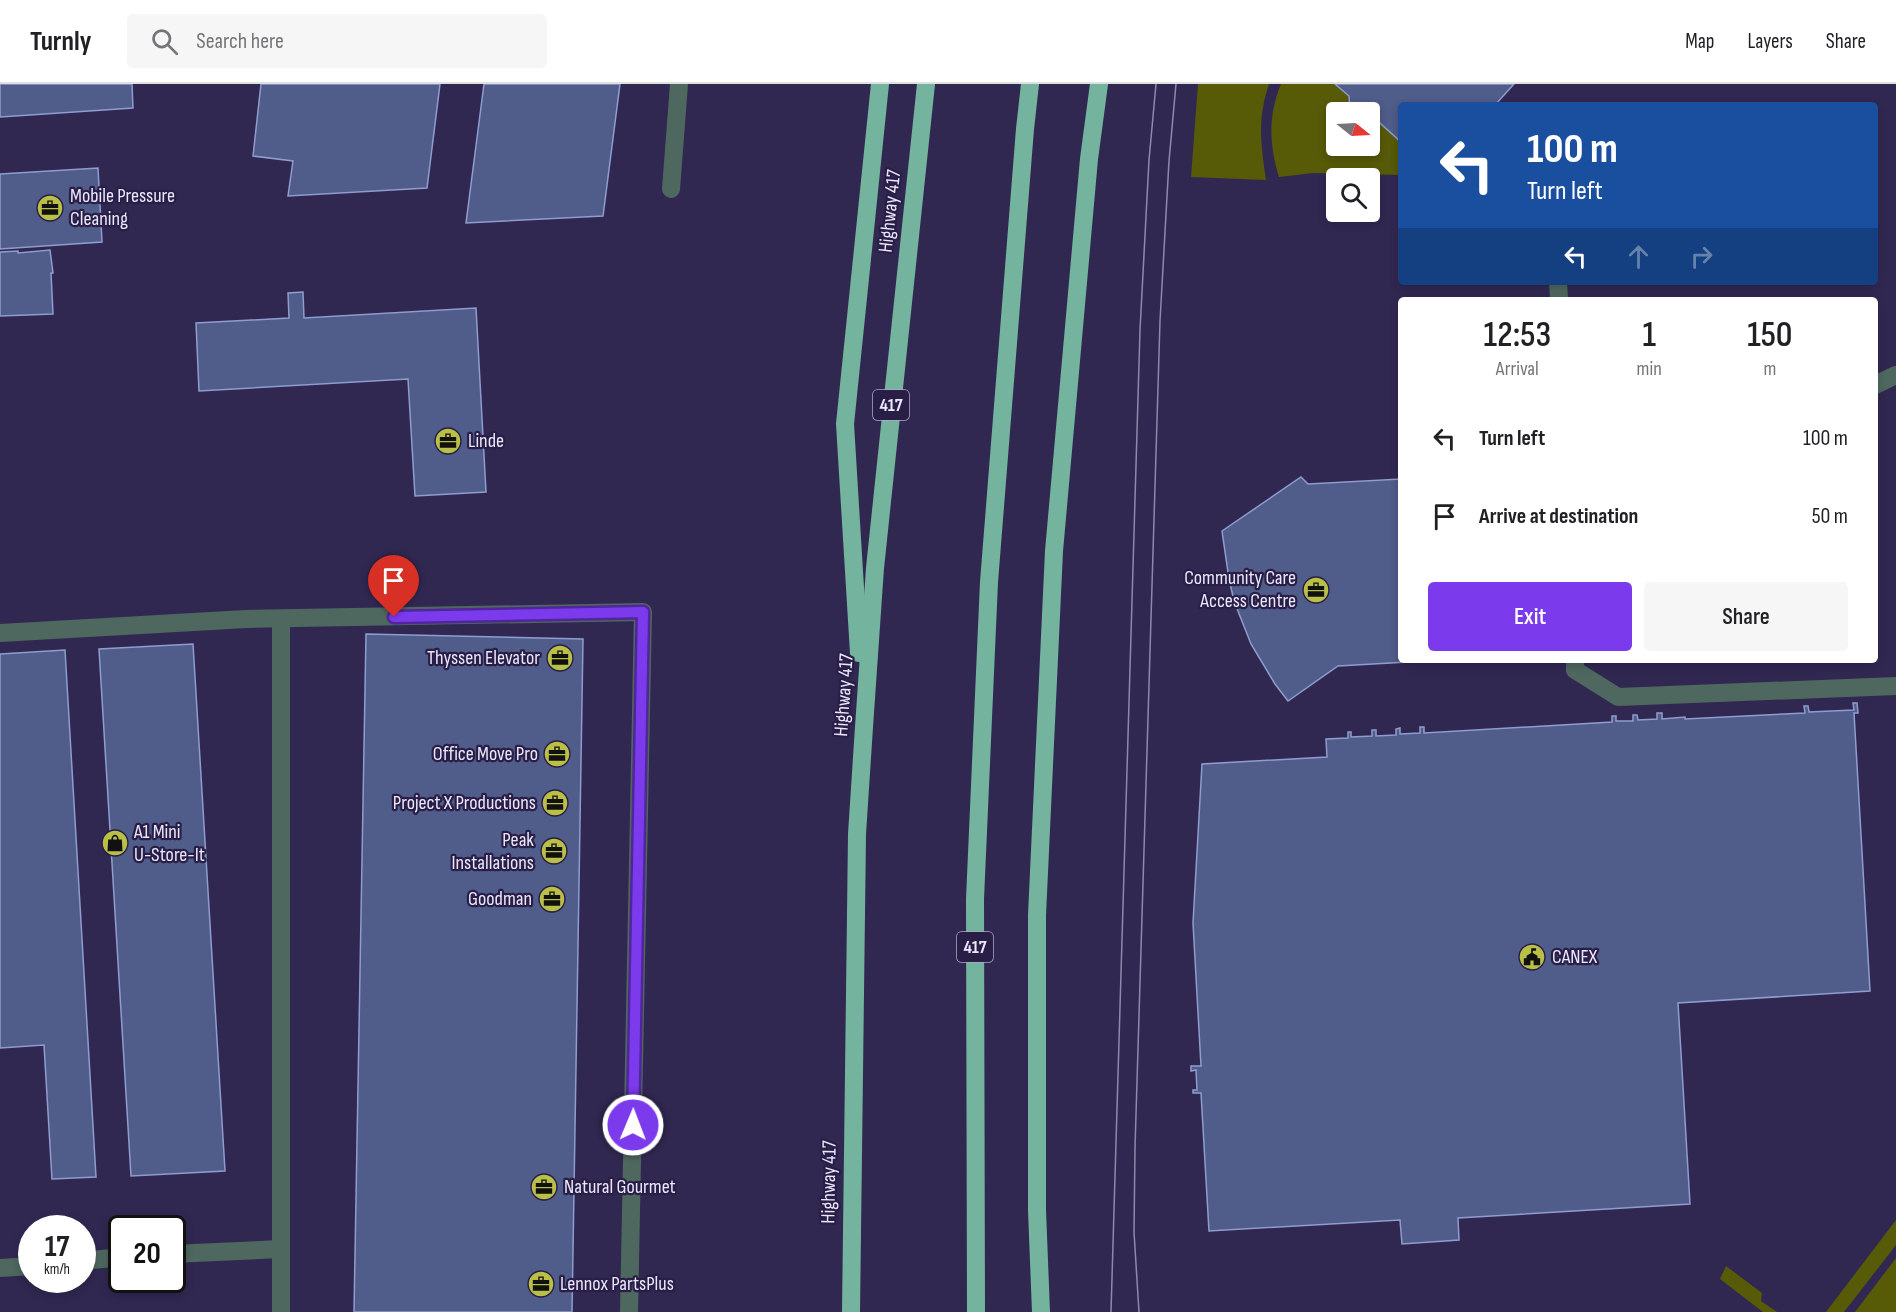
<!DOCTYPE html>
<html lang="en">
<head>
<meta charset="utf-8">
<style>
	body { margin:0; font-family:"Sofia Sans Condensed",sans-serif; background:#f6f6f6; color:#202124; height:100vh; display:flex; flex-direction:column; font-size:22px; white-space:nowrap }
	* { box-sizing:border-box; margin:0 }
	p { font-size:20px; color:#757577 }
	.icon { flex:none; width:33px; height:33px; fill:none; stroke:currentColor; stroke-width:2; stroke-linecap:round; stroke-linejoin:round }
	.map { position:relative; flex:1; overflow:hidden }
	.side { position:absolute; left:1398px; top:213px; width:480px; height:366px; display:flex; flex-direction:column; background:#fff; border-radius:6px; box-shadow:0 3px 9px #0003 }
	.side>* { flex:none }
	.guide { position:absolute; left:1398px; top:18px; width:480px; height:183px; border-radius:6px; box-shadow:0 3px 9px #0003; background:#1a4fa0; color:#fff; overflow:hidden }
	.needle { width:39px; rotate:108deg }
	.buttons { position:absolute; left:1326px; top:18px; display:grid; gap:12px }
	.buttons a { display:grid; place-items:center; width:54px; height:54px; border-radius:6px; background:#fff; box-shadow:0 3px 9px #0003; font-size:30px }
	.speed { position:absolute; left:18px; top:1131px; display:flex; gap:12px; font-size:30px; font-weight:700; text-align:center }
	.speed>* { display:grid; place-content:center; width:78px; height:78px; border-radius:50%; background:#fff; box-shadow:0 3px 9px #0003; line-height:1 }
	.speed small { font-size:15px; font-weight:400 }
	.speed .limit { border:3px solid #111; border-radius:9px; background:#fff; color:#111 }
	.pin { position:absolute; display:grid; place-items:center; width:51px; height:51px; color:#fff; margin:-62px -26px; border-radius:50% 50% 50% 0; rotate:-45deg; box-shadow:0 0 6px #0007 }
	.pin .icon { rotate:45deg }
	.me { position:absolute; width:66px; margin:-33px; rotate:1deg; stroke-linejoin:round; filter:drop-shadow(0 0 4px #0008) }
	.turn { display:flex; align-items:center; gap:21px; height:126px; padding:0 30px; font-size:27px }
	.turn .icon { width:78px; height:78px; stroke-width:2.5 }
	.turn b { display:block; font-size:42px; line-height:51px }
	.lanes { display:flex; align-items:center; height:57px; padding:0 30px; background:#0003; justify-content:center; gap:30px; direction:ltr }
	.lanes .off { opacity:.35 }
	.eta { display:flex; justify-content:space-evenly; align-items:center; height:102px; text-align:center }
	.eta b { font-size:36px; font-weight:600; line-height:42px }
	.primary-button { display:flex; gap:12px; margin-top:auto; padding:12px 30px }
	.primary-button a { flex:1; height:69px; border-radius:6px; background:#7c3aed; color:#fff; font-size:24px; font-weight:600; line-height:69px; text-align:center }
	.primary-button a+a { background:#f6f6f6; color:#202124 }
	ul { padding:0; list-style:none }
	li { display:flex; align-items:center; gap:18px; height:78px; padding:0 30px }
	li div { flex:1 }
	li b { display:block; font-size:22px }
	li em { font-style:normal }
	header { display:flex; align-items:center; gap:36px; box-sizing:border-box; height:84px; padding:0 30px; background:#fff; border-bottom:2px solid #e0e0e0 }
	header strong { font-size:28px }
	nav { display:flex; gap:33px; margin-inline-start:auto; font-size:21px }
	.search { width:420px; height:54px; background:#f6f6f6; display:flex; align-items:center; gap:15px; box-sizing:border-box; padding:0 21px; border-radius:6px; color:#757577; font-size:22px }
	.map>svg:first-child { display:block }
	.green { fill:#575a07 }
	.building { fill:#505c89; stroke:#8f9dce; stroke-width:1.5 }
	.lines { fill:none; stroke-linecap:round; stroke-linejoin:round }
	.minor { stroke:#4f685f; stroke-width:18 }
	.highway { stroke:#74b49f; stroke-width:18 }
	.tram { stroke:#8f89a9; stroke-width:1.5 }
	.route-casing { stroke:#51269a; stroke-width:15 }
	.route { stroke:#7c3aed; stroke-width:10 }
	.labels { text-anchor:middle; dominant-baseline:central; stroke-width:4.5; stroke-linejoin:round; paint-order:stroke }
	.shield { fill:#281e46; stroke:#b0abc7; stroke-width:1.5 }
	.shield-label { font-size:18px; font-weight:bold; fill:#ebe8fe }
	.poi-label { font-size:20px; fill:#ebe8fe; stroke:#281e46; text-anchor:start }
	.street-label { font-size:20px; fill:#ebe8fe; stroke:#281e46 }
</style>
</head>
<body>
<header>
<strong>Turnly</strong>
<div class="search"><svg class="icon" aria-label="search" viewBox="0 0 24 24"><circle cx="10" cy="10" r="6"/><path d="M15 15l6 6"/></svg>Search here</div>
<nav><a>Map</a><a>Layers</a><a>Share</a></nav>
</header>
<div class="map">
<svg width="1896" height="1228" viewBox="0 0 1896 1228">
	<rect width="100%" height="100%" fill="#312852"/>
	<g class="green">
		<path d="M1198,0H1269C1257,35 1261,60 1266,96L1191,93Z"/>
		<path d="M1281,0H1335L1349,12L1350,28H1336V62H1370V33L1372,32L1401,58V91L1313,89L1279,93C1269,60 1268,32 1281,0Z"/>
		<polygon points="1896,1136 1896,1161 1844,1228 1826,1228"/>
		<polygon points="1896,1174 1896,1228 1855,1228"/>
		<polygon points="1726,1182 1762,1209 1761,1217 1777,1228 1763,1228 1720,1195"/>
	</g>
	<g class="building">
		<polygon points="0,0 132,0 133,24 0,33"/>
		<polygon points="261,0 440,0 427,104 288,112 293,77 253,72"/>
		<polygon points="484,0 620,0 603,132 466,139"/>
		<polygon points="1335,0 1514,0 1495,21 1401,21 1401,58 1372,32 1370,33 1370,28 1350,28 1349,12"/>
		<polygon points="98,84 102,158 0,165 0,90"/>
		<polygon points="50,166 53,189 51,189 53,230 0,232 0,168 18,167 18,169"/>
		<polygon points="303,208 304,234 476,224 486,408 415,412 408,295 199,307 196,239 289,234 288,209"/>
		<polygon points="1301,393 1308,400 1401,395 1401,576 1443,576 1338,582 1288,617 1275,600 1251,560 1234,517 1229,495 1222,447"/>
		<polygon points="366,550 583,555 572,1228 354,1228"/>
		<polygon points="193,560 225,1087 131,1092 99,565"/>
		<polygon points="65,566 96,1093 52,1095 44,961 0,964 0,570"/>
		<polygon points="1853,619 1857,619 1858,629 1854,629 1870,907 1678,919 1690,1120 1458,1134 1459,1156 1402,1160 1400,1136 1209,1147 1201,1009 1193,1009 1193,1006 1197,1006 1196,986 1191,987 1191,982 1201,982 1193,839 1202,680 1327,673 1326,655 1348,654 1348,648 1351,648 1351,653 1372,652 1372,646 1376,646 1376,652 1396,651 1396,645 1400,644 1400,650 1420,649 1420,643 1424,643 1424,649 1612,638 1612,632 1616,632 1616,637 1633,637 1633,631 1637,631 1638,636 1657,635 1657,629 1662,629 1662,635 1685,633 1685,635 1805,629 1804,622 1808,622 1809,628 1854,626"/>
	</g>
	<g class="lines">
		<g class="minor">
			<polyline points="671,105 679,0"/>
			<polyline points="1558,198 1559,216"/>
			<polyline points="1875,301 1896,291"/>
			<polyline points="0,549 246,535 643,528 629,1228"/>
			<polyline points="1575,576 1575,586 1618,613 1896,602"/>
			<polyline points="172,1170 281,1165"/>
			<polyline points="82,1177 122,1173"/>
			<polyline points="0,1184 32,1182"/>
			<polyline points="281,1228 281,535"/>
		</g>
		<g class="highway">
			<polyline points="859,569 845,340 880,0"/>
			<polyline points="851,1228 857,750 864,643 875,484 926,0"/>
			<polyline points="976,1228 975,815 989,498 1025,45 1030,0"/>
			<polyline points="1041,1228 1037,1126 1037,831 1054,467 1089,75 1099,0"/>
		</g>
		<g class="tram">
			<polyline points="1111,1228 1140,246 1149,76 1156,0"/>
			<polyline points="1139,1228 1134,1148 1135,1064 1160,237 1169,77 1176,0"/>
		</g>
	</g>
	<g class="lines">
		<defs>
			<polyline id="route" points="394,533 643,528 633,1041"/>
		</defs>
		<use href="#route" class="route-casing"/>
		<use href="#route" class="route"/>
	</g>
	<defs>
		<symbol id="office-disc" viewBox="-11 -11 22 22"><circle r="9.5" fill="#bac045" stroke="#281e46"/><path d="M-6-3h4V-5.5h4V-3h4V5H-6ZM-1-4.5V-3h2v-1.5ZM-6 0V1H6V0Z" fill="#111"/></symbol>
		<symbol id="shop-disc" viewBox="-11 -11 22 22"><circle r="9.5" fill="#bac045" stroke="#281e46"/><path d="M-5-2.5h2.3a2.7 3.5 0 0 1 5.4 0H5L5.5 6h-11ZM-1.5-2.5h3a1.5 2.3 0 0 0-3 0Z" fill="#111"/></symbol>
		<symbol id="civic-disc" viewBox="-11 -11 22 22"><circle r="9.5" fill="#bac045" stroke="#281e46"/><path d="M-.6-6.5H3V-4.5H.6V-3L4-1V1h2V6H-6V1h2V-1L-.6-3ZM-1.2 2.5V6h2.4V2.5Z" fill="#111"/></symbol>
	</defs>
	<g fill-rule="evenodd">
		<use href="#office-disc" x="35" y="109" width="30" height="30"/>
		<use href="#office-disc" x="433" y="342" width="30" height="30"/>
		<use href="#office-disc" x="1301" y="491" width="30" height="30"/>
		<use href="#office-disc" x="545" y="559" width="30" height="30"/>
		<use href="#office-disc" x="542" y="655" width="30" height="30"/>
		<use href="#office-disc" x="540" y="704" width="30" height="30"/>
		<use href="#shop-disc" x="100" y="744" width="30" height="30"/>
		<use href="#office-disc" x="539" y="752" width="30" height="30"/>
		<use href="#office-disc" x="537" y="800" width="30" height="30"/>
		<use href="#civic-disc" x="1517" y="858" width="30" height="30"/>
		<use href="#office-disc" x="529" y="1088" width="30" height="30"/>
		<use href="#office-disc" x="526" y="1185" width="30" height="30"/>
	</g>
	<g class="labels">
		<g class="shield">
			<rect x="873" y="306" width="36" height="30" rx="4.5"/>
			<rect x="957" y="848" width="36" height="30" rx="4.5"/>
		</g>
		<g class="shield-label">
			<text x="891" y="321">417</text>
			<text x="975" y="863">417</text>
		</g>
		<g class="poi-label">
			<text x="70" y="112">Mobile Pressure<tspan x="70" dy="23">Cleaning</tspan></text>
			<text x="468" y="357">Linde</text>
			<text x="1296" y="494" text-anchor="end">Community Care<tspan x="1296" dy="23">Access Centre</tspan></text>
			<text x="540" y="574" text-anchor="end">Thyssen Elevator</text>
			<text x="538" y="670" text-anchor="end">Office Move Pro</text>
			<text x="536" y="719" text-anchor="end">Project X Productions</text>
			<text x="134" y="748">A1 Mini<tspan x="134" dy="23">U-Store-It</tspan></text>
			<text x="534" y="756" text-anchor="end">Peak<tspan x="534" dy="23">Installations</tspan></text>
			<text x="532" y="815" text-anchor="end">Goodman</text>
			<text x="1552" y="873">CANEX</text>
			<text x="564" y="1103">Natural Gourmet</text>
			<text x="560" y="1200">Lennox PartsPlus</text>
		</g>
		<g class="street-label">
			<text transform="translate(890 127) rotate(-84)">Highway 417</text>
			<text transform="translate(844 611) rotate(-86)">Highway 417</text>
			<text transform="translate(829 1098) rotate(-89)">Highway 417</text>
		</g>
	</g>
</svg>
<div class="buttons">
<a><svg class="needle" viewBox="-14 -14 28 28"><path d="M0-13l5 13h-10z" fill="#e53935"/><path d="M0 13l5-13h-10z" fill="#757577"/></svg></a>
<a><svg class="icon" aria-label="search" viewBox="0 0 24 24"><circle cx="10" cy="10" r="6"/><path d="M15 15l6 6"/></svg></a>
</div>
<div class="speed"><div>17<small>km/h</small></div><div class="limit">20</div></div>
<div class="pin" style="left:394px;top:533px;background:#d93025"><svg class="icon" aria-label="arrive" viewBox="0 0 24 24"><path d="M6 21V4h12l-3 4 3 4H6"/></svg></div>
<svg class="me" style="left:633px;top:1041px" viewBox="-20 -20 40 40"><circle r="17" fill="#7c3aed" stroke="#fff" stroke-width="3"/><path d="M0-11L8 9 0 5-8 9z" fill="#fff"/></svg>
<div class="guide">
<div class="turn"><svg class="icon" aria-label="left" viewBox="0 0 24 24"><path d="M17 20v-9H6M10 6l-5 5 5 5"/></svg><div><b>100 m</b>Turn left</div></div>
<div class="lanes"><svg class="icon" aria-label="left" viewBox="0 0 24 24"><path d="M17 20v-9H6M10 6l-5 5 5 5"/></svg><svg class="icon off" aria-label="ahead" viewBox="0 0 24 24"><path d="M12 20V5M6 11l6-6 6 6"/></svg><svg class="icon off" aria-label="right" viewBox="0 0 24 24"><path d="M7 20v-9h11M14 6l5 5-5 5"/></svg></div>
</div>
<section class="side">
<div class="eta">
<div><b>12:53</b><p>Arrival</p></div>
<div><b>1</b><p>min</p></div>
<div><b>150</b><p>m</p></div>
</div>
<ul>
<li><svg class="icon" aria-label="left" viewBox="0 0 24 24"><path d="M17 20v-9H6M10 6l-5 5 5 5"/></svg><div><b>Turn left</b></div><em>100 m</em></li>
<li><svg class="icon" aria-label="arrive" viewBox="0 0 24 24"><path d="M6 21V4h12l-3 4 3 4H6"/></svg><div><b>Arrive at destination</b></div><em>50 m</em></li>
</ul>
<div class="primary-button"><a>Exit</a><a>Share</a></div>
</section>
</div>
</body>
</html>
